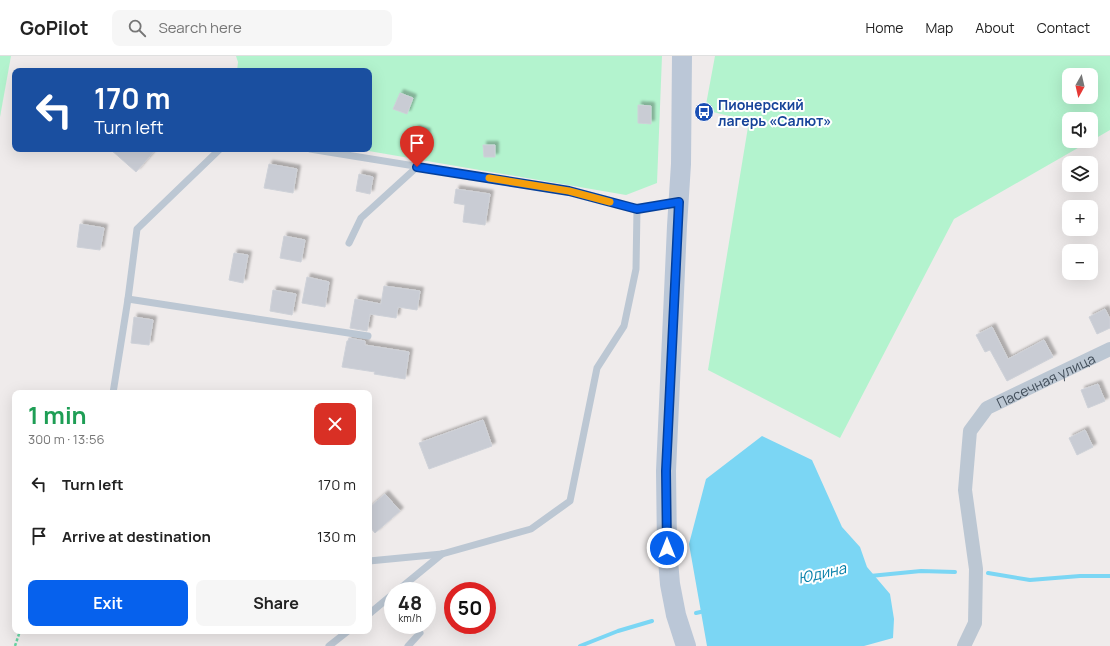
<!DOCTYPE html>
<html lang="en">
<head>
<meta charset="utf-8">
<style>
	body { margin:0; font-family:Manrope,sans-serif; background:#f6f6f6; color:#222; height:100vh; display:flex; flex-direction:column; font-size:15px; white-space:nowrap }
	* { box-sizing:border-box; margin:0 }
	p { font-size:13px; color:#767676 }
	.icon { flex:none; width:22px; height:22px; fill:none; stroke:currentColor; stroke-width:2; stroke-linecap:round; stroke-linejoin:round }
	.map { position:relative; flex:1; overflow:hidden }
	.side { position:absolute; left:12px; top:334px; width:360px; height:244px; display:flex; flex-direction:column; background:#fff; border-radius:8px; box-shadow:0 4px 16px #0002 }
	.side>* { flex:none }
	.top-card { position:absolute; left:12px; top:12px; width:360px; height:84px; border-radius:8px; box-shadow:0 4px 16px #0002; background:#1a4fa0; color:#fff; overflow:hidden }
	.needle { width:26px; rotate:188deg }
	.controls { position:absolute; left:1062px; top:12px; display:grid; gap:8px }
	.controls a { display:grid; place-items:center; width:36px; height:36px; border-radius:8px; background:#fff; box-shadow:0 4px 16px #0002; font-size:20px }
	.speed { position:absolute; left:384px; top:526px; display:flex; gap:8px; font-size:20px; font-weight:700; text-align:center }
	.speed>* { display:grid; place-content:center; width:52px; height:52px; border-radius:50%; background:#fff; box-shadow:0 4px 16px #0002; line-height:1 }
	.speed small { font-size:10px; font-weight:400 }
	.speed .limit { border:6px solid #d22; background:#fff; color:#111 }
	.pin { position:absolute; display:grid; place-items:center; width:34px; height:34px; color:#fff; margin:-41px -17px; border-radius:50% 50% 50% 0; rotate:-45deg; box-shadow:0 0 4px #0007 }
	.pin .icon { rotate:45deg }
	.me { position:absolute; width:44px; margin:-22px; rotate:0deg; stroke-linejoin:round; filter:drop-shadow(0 0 3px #0008) }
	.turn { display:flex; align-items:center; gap:14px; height:84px; padding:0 16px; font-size:18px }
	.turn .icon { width:52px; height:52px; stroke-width:2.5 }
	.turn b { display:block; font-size:28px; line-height:34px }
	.round { display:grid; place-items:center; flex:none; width:42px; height:42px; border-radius:8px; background:#f6f6f6 }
	.headline { display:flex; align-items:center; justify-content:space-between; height:68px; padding:0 16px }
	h1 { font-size:24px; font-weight:700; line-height:30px; color:#1e9e55 }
	.primary-button { display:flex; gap:8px; margin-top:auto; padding:8px 16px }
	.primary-button a { flex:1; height:46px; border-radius:8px; background:#0661ed; color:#fff; font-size:16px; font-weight:700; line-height:46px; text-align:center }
	.primary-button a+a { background:#f6f6f6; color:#222 }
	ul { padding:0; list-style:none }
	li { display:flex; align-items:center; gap:12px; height:52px; padding:0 16px }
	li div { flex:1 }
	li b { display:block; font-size:15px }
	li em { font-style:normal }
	header { display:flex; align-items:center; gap:24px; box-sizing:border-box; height:56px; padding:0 20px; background:#fff; border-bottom:1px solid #e0e0e0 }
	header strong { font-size:19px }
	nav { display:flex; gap:22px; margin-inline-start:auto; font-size:14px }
	.search { width:280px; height:36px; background:#f6f6f6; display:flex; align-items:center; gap:10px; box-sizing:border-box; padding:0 14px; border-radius:8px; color:#767676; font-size:15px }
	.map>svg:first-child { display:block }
	.green { fill:#b3f3ce; fill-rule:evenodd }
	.water { fill:#7bd6f4 }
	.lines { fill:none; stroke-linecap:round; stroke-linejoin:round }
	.stream { stroke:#7bd6f4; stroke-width:4 }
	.building { fill:#c9ccd4; stroke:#ced1d8; filter:url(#shadow) }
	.path { stroke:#68d4a3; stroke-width:2.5; stroke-dasharray:3 2; stroke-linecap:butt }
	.lane { stroke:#bcc7d3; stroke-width:7 }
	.street { stroke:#bcc7d3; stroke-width:14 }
	.secondary { stroke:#bbc7d7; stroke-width:20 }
	.route-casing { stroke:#043f9a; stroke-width:10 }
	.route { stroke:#0661ed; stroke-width:7 }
	.slow { stroke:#f59e0b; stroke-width:7 }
	.labels { text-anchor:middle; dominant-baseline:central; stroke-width:4; stroke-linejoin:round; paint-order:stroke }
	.transit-label { font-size:14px; font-weight:bold; fill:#164399; stroke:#fff; text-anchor:start }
	.street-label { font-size:14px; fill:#424e5a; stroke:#fff }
	.water-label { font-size:15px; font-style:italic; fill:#017da7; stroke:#fff }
</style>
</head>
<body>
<header>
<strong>GoPilot</strong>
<div class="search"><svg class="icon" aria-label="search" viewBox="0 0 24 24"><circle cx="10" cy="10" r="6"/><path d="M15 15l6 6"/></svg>Search here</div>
<nav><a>Home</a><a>Map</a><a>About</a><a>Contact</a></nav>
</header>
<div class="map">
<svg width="1110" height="590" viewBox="0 0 1110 590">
	<defs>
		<filter id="shadow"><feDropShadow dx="3.5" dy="-3.5" stdDeviation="1" flood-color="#0004"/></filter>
	</defs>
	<rect width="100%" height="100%" fill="#efebeb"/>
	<g class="green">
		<polygon points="0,0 11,0 0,61"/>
		<polygon points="236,0 662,0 657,127 626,139 357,93 369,93 369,15 237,15 238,6"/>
		<path d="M715,0H1110V74L1091,85V63H1069V85H1090L954,163L840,382L708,314L749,65L705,54ZM1069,19H1091V41H1069Z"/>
	</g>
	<polygon class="water" points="762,380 812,404 842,471 860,491 867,511 890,538 894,563 893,582 864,590 707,590 689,488 706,423"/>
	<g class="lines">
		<g class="stream">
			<polyline points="988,517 1030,524 1080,520 1110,520"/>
			<polyline points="870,520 921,515 955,516"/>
			<polyline points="696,557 705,555"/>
			<polyline points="580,590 618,575 652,565"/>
		</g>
	</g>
	<g class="building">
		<polygon points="400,37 413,42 407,58 393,53"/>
		<polygon points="638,49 651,50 651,68 638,67"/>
		<polygon points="415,73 427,76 423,98 411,96"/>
		<polygon points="483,89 495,89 495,101 484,101"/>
		<polygon points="110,93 156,93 136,116"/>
		<polygon points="269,108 297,113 293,137 264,132"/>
		<polygon points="359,118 373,121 370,138 356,135"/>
		<polygon points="456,133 490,138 485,169 463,166 465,149 454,147"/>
		<polygon points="80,168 104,172 100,194 77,191"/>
		<polygon points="284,180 305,184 301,206 280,202"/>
		<polygon points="234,197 248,199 243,227 229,224"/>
		<polygon points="307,221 329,226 325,251 302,247"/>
		<polygon points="384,230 420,235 417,254 398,251 396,262 370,258 367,275 350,272 355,243 381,248"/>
		<polygon points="273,234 296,238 292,259 270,255"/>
		<polygon points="1105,253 1110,263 1110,272 1097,278 1089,261"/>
		<polygon points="134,261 153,264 149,289 131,287"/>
		<polygon points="992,271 1008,303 1044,284 1053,301 1007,325 990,294 985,296 976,279"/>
		<polygon points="349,282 365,285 365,289 409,296 405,323 374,318 375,316 342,311 347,285 348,285"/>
		<polygon points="1098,328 1105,345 1088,352 1081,334"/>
		<polygon points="483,364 492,390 429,413 419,387"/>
		<polygon points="1085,374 1093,391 1077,399 1069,382"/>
		<polygon points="385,438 400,455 375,477 369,470 369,452"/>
	</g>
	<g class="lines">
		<polyline class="path" points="15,590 20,575"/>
		<g class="lane">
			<polyline points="310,93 569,135 637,153"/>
			<polyline points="349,187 361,162 417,111"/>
			<polyline points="128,243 368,280"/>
			<polyline points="113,337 128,243 137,173 220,93"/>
			<polyline points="369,505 442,498 531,473 570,445 597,312 624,270 636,213 637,153 677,147"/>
			<polyline points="397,535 442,498"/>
			<polyline points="369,558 393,538"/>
			<polyline points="329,590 348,575"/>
			<polyline points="408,590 420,577"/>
		</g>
		<path class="street" id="s1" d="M964,590L975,567L976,513L965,434L970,375L987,352L1110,293"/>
		<polyline class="secondary" points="682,0 681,108 677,170 666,415 667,492 670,528 676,559 686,590"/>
	</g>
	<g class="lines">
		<defs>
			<polyline id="route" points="417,111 569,135 637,153 679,146 666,415 667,492"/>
		</defs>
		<use href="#route" class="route-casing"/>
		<use href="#route" class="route"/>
		<polyline class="slow" points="489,122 569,135 610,146"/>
	</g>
	<defs>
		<symbol id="bus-disc" viewBox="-11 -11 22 22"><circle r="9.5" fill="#1a4fb4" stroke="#fff"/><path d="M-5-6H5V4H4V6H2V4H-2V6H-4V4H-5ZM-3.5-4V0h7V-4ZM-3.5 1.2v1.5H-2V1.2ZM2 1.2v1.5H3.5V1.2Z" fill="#fff"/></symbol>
	</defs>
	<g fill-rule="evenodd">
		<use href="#bus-disc" x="693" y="45" width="22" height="22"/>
	</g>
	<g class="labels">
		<g class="transit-label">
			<text x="718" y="48">Пионерский<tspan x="718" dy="16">лагерь «Салют»</tspan></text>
		</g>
		<g class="street-label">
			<text stroke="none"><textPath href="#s1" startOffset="312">Пасечная улица</textPath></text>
		</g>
		<g class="water-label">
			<text transform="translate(822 517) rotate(-13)">Юдина</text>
		</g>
	</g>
</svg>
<div class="controls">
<a><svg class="needle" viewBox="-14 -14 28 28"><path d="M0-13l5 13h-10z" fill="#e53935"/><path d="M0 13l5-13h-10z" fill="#767676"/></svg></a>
<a><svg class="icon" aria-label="sound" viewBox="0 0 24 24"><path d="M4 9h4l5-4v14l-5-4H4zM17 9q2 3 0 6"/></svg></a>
<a><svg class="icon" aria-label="layers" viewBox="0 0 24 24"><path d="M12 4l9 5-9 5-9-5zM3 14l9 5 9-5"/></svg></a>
<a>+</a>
<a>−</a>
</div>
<div class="speed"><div>48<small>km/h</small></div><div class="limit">50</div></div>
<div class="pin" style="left:417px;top:111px;background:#d93025"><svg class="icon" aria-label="arrive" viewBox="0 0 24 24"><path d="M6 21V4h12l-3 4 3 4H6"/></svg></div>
<svg class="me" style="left:667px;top:492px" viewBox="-20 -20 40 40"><circle r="17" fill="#0661ed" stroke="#fff" stroke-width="3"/><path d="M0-11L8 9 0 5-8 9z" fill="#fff"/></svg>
<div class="top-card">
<div class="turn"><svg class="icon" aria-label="left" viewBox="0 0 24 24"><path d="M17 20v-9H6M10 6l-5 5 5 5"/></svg><div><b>170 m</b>Turn left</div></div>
</div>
<section class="side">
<div class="headline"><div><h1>1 min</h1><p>300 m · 13:56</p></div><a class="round" style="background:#d93025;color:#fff"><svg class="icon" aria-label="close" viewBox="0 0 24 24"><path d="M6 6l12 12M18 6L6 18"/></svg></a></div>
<ul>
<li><svg class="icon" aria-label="left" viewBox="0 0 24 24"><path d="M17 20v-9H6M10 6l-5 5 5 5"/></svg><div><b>Turn left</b></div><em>170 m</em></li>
<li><svg class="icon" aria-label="arrive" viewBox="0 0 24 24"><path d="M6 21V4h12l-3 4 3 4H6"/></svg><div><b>Arrive at destination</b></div><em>130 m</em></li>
</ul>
<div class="primary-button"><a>Exit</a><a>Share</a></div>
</section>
</div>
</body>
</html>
